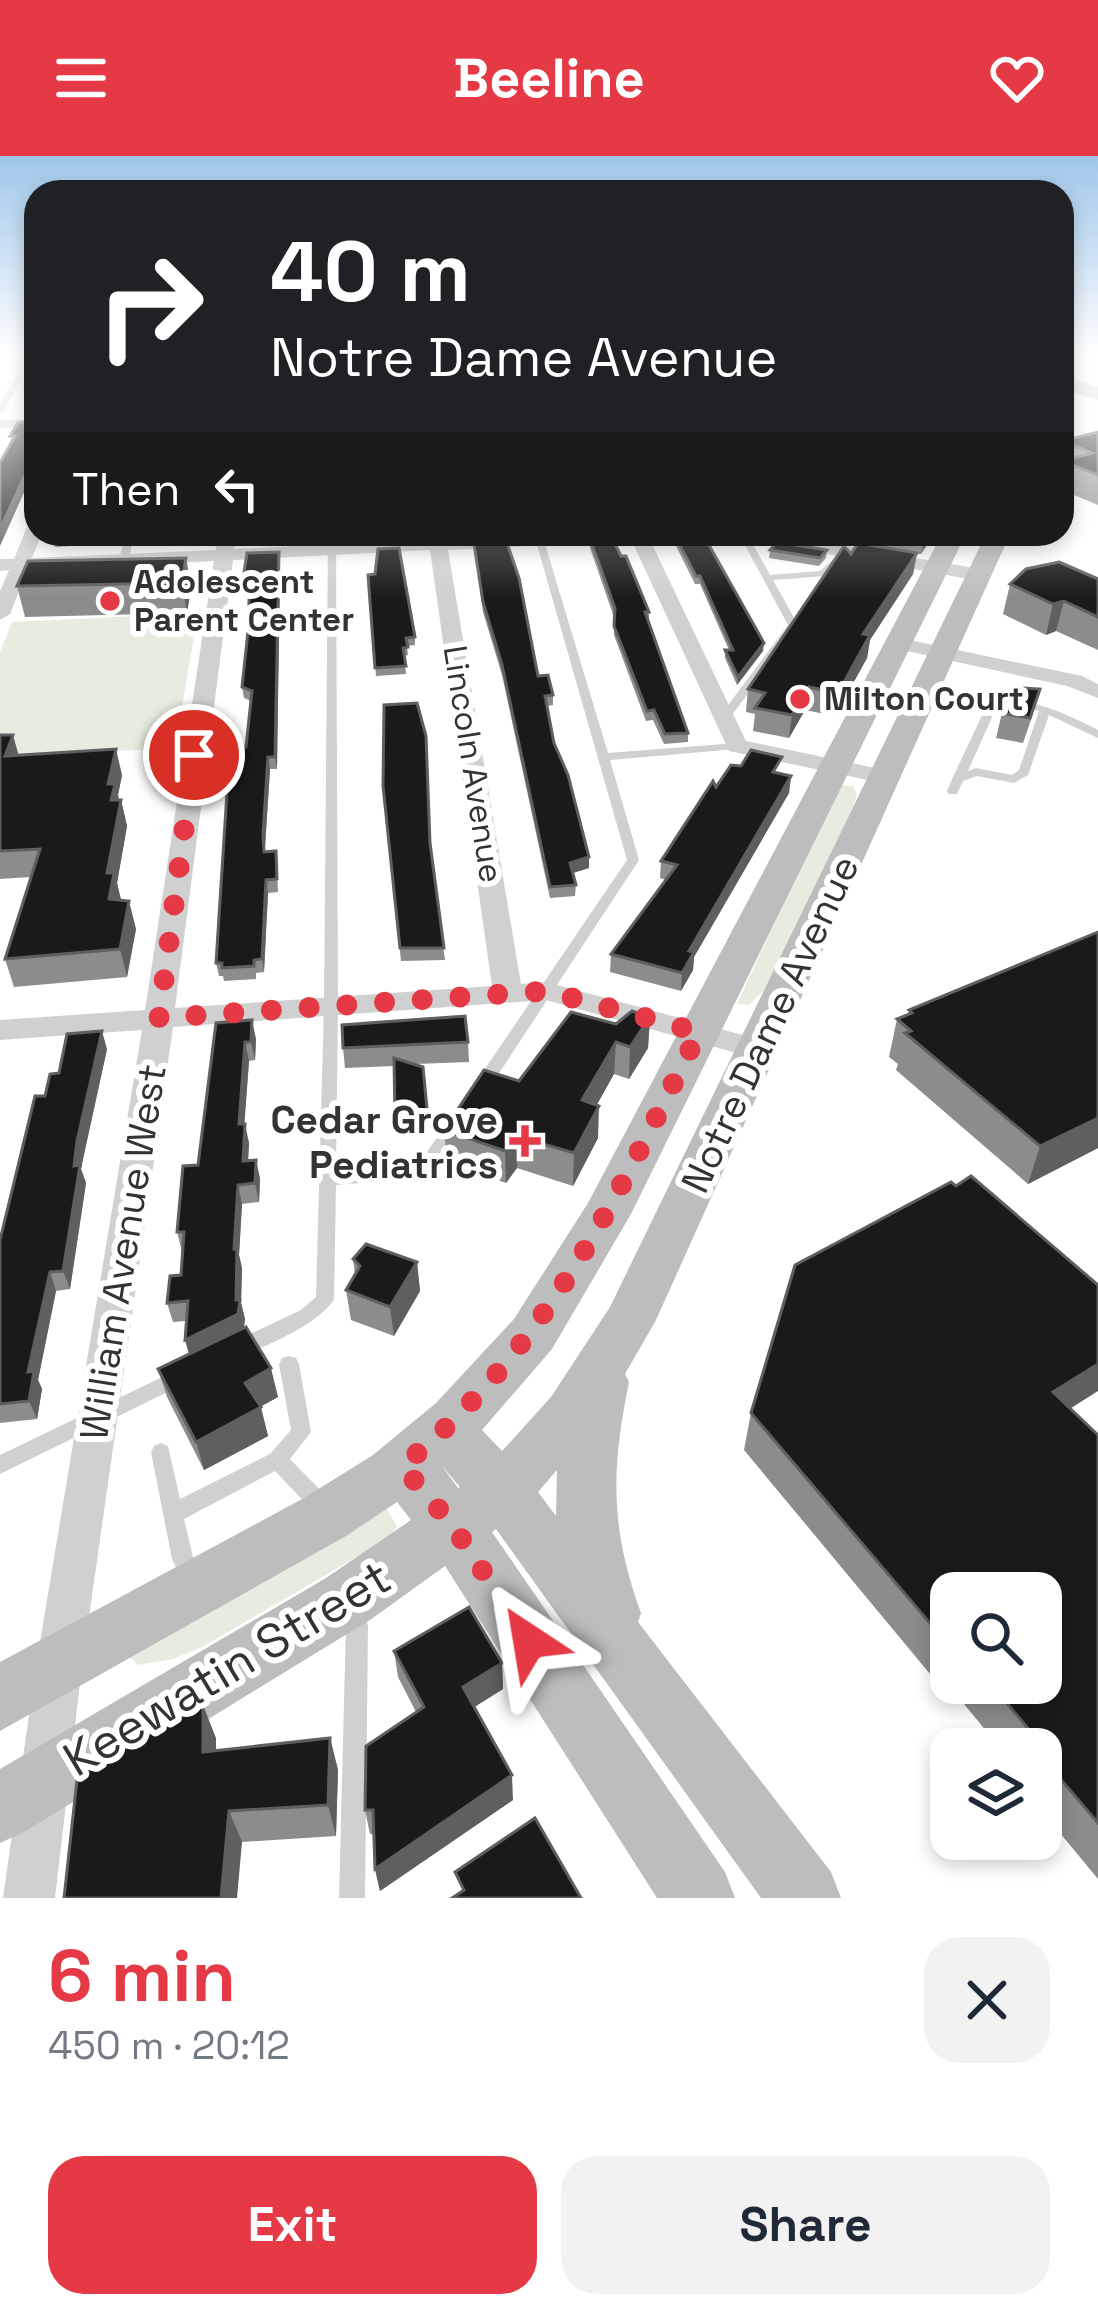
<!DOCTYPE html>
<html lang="en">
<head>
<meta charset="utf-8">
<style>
	body { margin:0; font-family:"Space Grotesk",sans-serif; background:#f2f2f3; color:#1f2937; height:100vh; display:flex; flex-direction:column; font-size:45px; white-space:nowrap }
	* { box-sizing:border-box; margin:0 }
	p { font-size:39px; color:#747a83 }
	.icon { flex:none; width:66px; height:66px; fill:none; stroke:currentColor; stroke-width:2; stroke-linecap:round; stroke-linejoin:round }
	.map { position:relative; height:1742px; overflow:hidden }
	.drawer { display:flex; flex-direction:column; background:#fff; flex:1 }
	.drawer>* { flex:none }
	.top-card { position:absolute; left:24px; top:24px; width:1050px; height:366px; border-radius:36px; box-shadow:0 6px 18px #0003; background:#202124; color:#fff; overflow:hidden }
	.tools { position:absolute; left:930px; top:1416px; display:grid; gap:24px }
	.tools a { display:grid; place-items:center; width:132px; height:132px; border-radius:24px; background:#fff; box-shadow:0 6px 18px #0003; font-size:60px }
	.pin { position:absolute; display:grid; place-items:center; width:102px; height:102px; color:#fff; margin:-51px; border:6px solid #fff; border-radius:50%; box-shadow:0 3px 12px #0007 }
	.me { position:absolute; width:132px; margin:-66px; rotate:327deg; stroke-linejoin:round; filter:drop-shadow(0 0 9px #0008) }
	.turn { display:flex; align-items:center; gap:42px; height:252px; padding:0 48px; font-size:54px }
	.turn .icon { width:156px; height:156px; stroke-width:2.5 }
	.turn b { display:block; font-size:84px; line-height:102px }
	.then { display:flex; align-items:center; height:114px; padding:0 48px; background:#0003; gap:24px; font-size:45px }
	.round { display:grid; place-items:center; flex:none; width:126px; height:126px; border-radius:36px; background:#f2f2f3 }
	.headline { display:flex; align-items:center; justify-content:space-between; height:204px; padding:0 48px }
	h1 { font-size:72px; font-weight:800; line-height:90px; color:#e63946 }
	.button { display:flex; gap:24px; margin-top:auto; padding:24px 48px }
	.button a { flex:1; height:138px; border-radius:36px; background:#e63946; color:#fff; font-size:48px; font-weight:800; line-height:138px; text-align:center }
	.button a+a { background:#f2f2f3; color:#1f2937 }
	header { display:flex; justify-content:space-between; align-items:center; height:156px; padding:0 48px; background:#e63946; color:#fff; font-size:54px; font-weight:800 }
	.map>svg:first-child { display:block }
	.green { fill:#e6ecdf }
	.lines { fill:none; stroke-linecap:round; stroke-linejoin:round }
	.lane { fill:#d0d0d0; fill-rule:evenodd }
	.street { fill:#d0d0d0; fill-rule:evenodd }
	.secondary { fill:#bdbdbd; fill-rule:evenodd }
	.wall { fill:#8c8c8c; fill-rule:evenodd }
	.shaded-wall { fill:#5f5f5f }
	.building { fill:#1a1a1a; stroke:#5f5f5f; stroke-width:3 }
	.route { stroke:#e63946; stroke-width:21; stroke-dasharray:0 37.8 }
	.poi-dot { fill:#e63946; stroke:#fff; stroke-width:4.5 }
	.labels { text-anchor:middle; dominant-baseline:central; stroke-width:12; stroke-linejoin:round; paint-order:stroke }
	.far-poi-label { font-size:33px; font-weight:bold; fill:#333; stroke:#fff; text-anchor:start }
	.far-street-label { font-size:33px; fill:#333; stroke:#fff }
	.street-label { font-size:39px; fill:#333; stroke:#fff }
	.poi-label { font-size:39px; font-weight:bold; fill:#333; stroke:#fff; text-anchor:end }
	.near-street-label { font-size:48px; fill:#333; stroke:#fff }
</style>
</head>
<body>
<header><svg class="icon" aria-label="menu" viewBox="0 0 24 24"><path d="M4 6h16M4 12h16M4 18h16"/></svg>Beeline<svg class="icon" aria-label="heart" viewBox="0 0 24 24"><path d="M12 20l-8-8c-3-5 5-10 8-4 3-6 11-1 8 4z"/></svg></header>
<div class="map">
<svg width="1098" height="1742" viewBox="0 0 1098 1742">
	<rect width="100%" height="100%" fill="#fff"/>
	<g class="green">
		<polygon points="198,457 175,592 0,601 0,496 12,466"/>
		<polygon points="842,629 853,630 857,638 853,651 767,831 749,849 737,848 834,638"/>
		<polygon points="385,1350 397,1370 389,1382 202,1491 173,1503 138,1509 126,1497"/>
	</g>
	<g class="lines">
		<g class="lane">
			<polygon points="28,199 34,199 4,255 0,257 0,248"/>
			<polygon points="126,378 134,378 129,403 124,406 119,403"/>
			<path d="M328,378H336L338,850L336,1016L415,1012L450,964H462L464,968L426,1022L336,1029L334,1144C315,1170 269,1189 238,1201L231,1199L228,1193L231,1187L301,1154L316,1141L324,850Z"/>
			<polygon points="534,378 542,378 608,597 737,587 743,590 737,593 610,604 639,704 486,937 480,938 472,933 474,929 627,704"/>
			<polygon points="739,378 747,378 770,419 820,415 839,398 847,400 826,420 773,424 798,469 727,566 723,567 717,564 788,469"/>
			<polygon points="845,378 854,378 847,385 843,382"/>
			<path d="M1006,544C1040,545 1069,559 1098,574V582L1049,559L1028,619L1014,627L977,620L963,625L957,638H949L947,635L952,623L987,549ZM1020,551L1039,555L1019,614L1012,619L976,612L968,615L996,552Z"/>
			<polygon points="289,1200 296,1202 299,1208 311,1276 290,1303 330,1344 333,1351 330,1358 323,1361 316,1358 275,1315 184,1363 193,1401 204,1422 201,1429 193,1432 185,1429 172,1403 151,1296 154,1290 161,1287 168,1290 180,1343 270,1298 291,1274 279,1208 282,1202"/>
			<polygon points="179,1213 186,1215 189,1221 186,1227 0,1318 0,1299"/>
			<polygon points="353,1446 361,1449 368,1469 365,1742 339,1742 346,1469 342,1457 345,1449"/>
		</g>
		<g class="street">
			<polygon points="36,263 36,271 0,272 0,264"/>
			<path d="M36,366V378H42L32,402L216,394L218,378H236L234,393L429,384L428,378H446L447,383L775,378L980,413L989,419L980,425L767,387L650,384L746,585L895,616L899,621L887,628L729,595L632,385L448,394L521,828L546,826L769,886L773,893L758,903L546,844L173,871L82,1510L55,1742H3L36,1510L142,874L0,884V864L145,854L214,405L28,413L10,458L0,464V435L9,414L0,415V403H14L27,371ZM430,394L492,830L175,852L233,404Z"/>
			<polygon points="895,481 1082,520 1098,528 1098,542 1067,530 888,491 885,487"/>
		</g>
		<g class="secondary">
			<polygon points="1062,220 1098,231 1098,244 1062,232"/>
			<path d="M942,378H966L631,1058L552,1193L482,1274L502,1295L551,1241L610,1151L986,378H1010L656,1164L625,1218L629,1226C611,1314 610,1372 641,1457L638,1466L831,1716L841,1742H761L496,1373L492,1376L725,1716L735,1742H657L445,1410L370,1464L24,1676L0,1687V1613L326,1422L411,1364L397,1346L346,1380L0,1575V1506L304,1342L373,1299L436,1247L514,1163L588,1047ZM442,1310L460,1331L458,1332ZM557,1314L556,1360L538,1336Z"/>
		</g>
	</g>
	<g class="wall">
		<polygon points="36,233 36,259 30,259 27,250"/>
		<polygon points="1098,276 1098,349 1062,334 1062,285"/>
		<polygon points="89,378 85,389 55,391 53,383"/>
		<polygon points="179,378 203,378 202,385 180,386"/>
		<polygon points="376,378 398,378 398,381 376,382"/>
		<polygon points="869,378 934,378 921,398 917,398 913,418 870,484 867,502 835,560 805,554 789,582 753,575 755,558 746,556 748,533 851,398 867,388"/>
		<polygon points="676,382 763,495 737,529 725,502 725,494 729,494 700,428 695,428 676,390"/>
		<polygon points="590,383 649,456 649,465 688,577 688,586 664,588 653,564 646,565 614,479 614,461 590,392"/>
		<polygon points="474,388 538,520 553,539 553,549 547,550 554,587 589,712 572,717 576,729 575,740 550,742 502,519 483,456"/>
		<polygon points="770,394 827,394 826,402 819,410 769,402"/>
		<polygon points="186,402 191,432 187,457 25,461 17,430"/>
		<polygon points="280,406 277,613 270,613 265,691 265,696 276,695 278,736 268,737 264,816 256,817 256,823 224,825 223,820 219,820 216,807 239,612 246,591 251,545 244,542 242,531 249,466 249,427 245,427 244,416"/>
		<polygon points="368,419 415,481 415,489 407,490 408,499 404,500 406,518 376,520"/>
		<polygon points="1098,423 1098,494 1056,475 1046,479 1003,458 1010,428"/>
		<polygon points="1002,557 1033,558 1023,587 996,582"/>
		<polygon points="0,579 18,599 122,619 118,639 119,644 121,644 127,670 117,727 121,744 136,773 127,821 14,831 5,803 31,721 0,723"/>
		<polygon points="780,618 791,620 789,637 694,801 693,814 681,835 610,816 611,798 666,724 660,722 661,705 716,631"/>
		<polygon points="383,630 430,691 445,804 401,805"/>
		<polygon points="909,854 1098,992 1028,1028 896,914 898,908 889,901 897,863 908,859"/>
		<polygon points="650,861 648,892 629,923 614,918 597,949 598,982 573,1030 517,1012 506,1027 447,1006 444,974 519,925 616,868"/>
		<polygon points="216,867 256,883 255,904 249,905 244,968 249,987 248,1004 256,1004 260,1023 259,1046 242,1048 239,1099 242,1112 241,1147 245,1163 244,1172 278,1241 260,1251 268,1280 204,1314 167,1241 158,1213 189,1198 186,1165 173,1166 167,1147 181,1119 182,1096 177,1076 198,1009"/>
		<polygon points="468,886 469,906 416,908 423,911 429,980 396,982 394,910 345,912 343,892"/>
		<polygon points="107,893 83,1003 81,1013 86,1027 70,1133 56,1135 38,1224 42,1233 37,1263 0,1267 0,1084 45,940 59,917"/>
		<polygon points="353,1103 417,1106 420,1135 394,1180 351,1164 346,1134 355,1119"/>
		<path d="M1070,1252L1098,1279V1723L1041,1654V1593H1001L946,1526L940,1530L744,1294L751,1257ZM951,1437L1041,1527H951Z"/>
		<polygon points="394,1495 502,1507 503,1533 474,1551 513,1644 380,1735 375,1713 374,1678 370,1678 365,1654 416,1556 398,1521"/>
		<polygon points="216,1582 216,1595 330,1582 338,1614 336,1680 242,1686 64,1742"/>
	</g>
	<g class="shaded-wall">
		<polygon points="36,296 36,310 0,390 0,373"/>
		<polygon points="250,378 298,378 297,382 251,388"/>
		<polygon points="927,378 934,378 921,398 924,383"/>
		<polygon points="279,396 280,406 277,613 275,601"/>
		<polygon points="917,397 913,418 870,484 867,502 835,560 838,537 863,478"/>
		<polygon points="186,402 191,432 187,457 182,427"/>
		<polygon points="1064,445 1056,475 1046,479 1053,448"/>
		<polygon points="764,487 763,495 737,529 738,521"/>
		<polygon points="809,531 805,554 789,582 792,559"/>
		<polygon points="13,579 20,604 5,600"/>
		<polygon points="116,593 122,619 118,639 120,649 121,644 127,670 117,727 121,744 109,743 107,717 108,628"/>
		<polygon points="268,601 270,613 265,691 266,709 263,678"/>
		<polygon points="791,620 789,637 694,801 693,814 681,835 682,817 689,795"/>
		<polygon points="589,701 589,712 570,718 570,707"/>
		<polygon points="266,724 268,737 264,816 262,803"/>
		<polygon points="129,745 136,773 127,821 120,793"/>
		<polygon points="650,861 648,892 629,923 630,891"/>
		<polygon points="252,864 256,883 255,904 251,886"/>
		<polygon points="102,875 107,893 83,1003 81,1013 86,1027 70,1133 63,1115 74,1010 77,985"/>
		<polygon points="245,886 249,905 243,987 239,968"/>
		<polygon points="616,886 614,918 581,976 582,944"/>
		<polygon points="599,950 598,982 573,1030 574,997"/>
		<polygon points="1098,962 1098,992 1028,1028 1040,990"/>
		<polygon points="245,968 249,987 247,1024 243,1005"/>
		<polygon points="516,980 517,1012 506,1027 505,995"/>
		<polygon points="256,1004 260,1023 259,1046 255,1027"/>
		<polygon points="238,1029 242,1048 239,1099 242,1112 241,1147 245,1163 243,1177 190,1202 185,1184 236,1144 234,1093"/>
		<polygon points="417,1106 420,1135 394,1180 390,1151"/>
		<polygon points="50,1116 56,1135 38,1224 42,1233 37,1263 29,1245 28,1216"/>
		<polygon points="1098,1208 1098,1235 1038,1273 1053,1236"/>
		<polygon points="271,1212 278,1241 252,1255 245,1227"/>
		<polygon points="261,1251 268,1280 204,1314 196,1286"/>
		<polygon points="951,1504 951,1515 946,1526 940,1530"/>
		<polygon points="502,1507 503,1533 465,1557 463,1531"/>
		<polygon points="203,1549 216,1582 216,1629 203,1596"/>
		<polygon points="330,1582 338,1614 336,1680 328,1649"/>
		<polygon points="512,1619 513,1644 380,1735 375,1713"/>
		<polygon points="229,1655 242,1686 237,1742 221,1742"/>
	</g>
	<g class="building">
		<polygon points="36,233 36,250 27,250"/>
		<polygon points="36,265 36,296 0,373 0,307 15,280 10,280 18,267"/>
		<polygon points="1098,276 1098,319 1063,305 1092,297 1062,285"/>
		<polygon points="55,378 85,378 83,381 53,383"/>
		<polygon points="892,378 927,378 924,383"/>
		<polygon points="612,382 621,400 626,400 649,456 645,456 688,577 665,578 654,554 647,555 614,470 615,452 590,383"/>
		<polygon points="676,382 705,382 764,487 738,521 725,494 733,494 700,420 696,420"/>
		<polygon points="777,386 827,394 820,402 770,394"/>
		<polygon points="507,387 519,422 538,520 548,519 553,539 545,540 554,587 568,619 589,701 570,707 576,729 550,731 502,509 483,446 474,388"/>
		<polygon points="858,387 917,397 863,478 870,479 838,537 809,531 792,559 755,552 765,537 748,533 844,390 851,398"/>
		<polygon points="399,392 415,481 406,482 408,491 403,492 406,510 375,512 368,419 375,418 378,393"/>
		<polygon points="279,396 275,601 268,601 263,678 264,696 276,695 277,723 266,724 262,803 254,804 254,810 222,812 222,807 216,807 228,621 231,613 239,612 241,592 246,591 252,535 242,531 249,466 249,416 244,416 247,397"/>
		<polygon points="186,402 182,427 17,430 28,405"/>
		<polygon points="1059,406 1098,423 1098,461 1064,445 1053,448 1010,428 1026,413"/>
		<polygon points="1010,531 1040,533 1030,562 1002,557"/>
		<polygon points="417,547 426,580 430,687 444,792 400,792 383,630 384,549"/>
		<polygon points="0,579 13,579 5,600 116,593 108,628 115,628 111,644 121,644 107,717 114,717 109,743 129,745 120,793 5,803 40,693 0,695"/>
		<polygon points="751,594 782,601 773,616 791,620 689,795 694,796 682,817 611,798 677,709 661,705 713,625 716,631 731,609 741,610"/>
		<polygon points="1098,776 1098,962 1040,990 905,877 911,875 897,863 912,857 909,854"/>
		<polygon points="632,855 650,861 630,891 616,886 582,944 599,950 574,997 516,980 505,995 444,974 484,914 519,925 571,856 616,868"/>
		<polygon points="465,860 468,886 343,892 342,869"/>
		<polygon points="252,864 251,886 245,886 239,968 245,968 243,1005 256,1004 255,1027 238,1029 234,1093 237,1093 236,1144 240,1144 238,1158 185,1184 188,1145 167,1147 170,1120 181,1119 184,1076 177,1076 183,1010 198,1009 216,867"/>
		<polygon points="102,875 77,985 74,1010 80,1009 63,1115 50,1116 28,1216 34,1215 29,1245 0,1248 0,1084 35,940 45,940 50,918 59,917 67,878"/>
		<polygon points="394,902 423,911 428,963 395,966"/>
		<polygon points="971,1020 1098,1129 1098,1208 1053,1236 1098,1279 1098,1667 1041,1600 1041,1593 1035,1593 1025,1581 1031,1576 990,1527 1041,1527 1041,1437 951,1437 951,1492 751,1257 795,1109 951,1026 956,1030"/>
		<polygon points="366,1088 417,1106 390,1151 346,1134 360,1110 353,1103"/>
		<polygon points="246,1171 271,1212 245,1227 261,1251 196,1286 158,1213"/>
		<polygon points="469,1451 502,1507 463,1531 512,1619 375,1713 373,1654 365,1654 366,1590 424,1551 394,1495"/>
		<polygon points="203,1549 203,1596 330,1582 328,1649 229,1655 221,1742 64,1742 78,1615"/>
		<polygon points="535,1662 581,1742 452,1742 464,1734 455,1716"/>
	</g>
	<linearGradient id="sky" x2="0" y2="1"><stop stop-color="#9ec6ea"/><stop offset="0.45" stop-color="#fff"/><stop offset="1" stop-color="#fff" stop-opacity="0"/></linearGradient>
	<rect width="1098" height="442" fill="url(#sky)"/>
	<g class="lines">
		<path class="route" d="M194,599L159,862L546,835L699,876C616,1041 550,1190 402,1310L453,1370L529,1485"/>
	</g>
	<g class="poi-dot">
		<circle cx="110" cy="445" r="12"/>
		<circle cx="800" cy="543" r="12"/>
		<path d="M519 967h12v12h12v12h-12v12h-12v-12h-12v-12h12z"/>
	</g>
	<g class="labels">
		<g class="far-poi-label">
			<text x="134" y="426">Adolescent<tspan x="134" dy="38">Parent Center</tspan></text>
			<text x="824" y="543">Milton Court</text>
		</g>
		<g class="far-street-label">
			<text transform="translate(473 608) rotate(81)">Lincoln Avenue</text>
		</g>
		<g class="street-label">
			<text transform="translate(770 868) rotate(-65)">Notre Dame Avenue</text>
			<text transform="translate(123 1096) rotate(-81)">William Avenue West</text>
		</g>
		<g class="poi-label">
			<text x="498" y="963">Cedar Grove<tspan x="498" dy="45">Pediatrics</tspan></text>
		</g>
		<g class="near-street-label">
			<text transform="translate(227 1512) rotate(-31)">Keewatin Street</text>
		</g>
	</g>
</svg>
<div class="tools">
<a><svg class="icon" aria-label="search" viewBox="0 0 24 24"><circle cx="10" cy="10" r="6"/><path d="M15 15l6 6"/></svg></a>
<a><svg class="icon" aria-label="layers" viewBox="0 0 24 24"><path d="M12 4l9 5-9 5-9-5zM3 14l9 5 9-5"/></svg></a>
</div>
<div class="pin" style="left:194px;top:599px;background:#d93025"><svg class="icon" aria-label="arrive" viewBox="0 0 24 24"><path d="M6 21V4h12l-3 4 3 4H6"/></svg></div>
<svg class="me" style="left:529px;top:1485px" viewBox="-20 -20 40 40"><path d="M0-17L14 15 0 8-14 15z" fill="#e63946" stroke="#fff" stroke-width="4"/></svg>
<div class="top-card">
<div class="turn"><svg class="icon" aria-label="right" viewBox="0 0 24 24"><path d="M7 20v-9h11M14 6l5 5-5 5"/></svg><div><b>40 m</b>Notre Dame Avenue</div></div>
<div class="then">Then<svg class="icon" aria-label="left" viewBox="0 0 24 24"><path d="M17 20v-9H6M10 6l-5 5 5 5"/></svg></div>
</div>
</div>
<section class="drawer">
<div class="headline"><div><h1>6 min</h1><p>450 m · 20:12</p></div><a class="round"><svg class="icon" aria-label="close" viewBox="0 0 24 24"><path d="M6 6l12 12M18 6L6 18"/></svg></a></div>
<div class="button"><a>Exit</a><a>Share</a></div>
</section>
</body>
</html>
